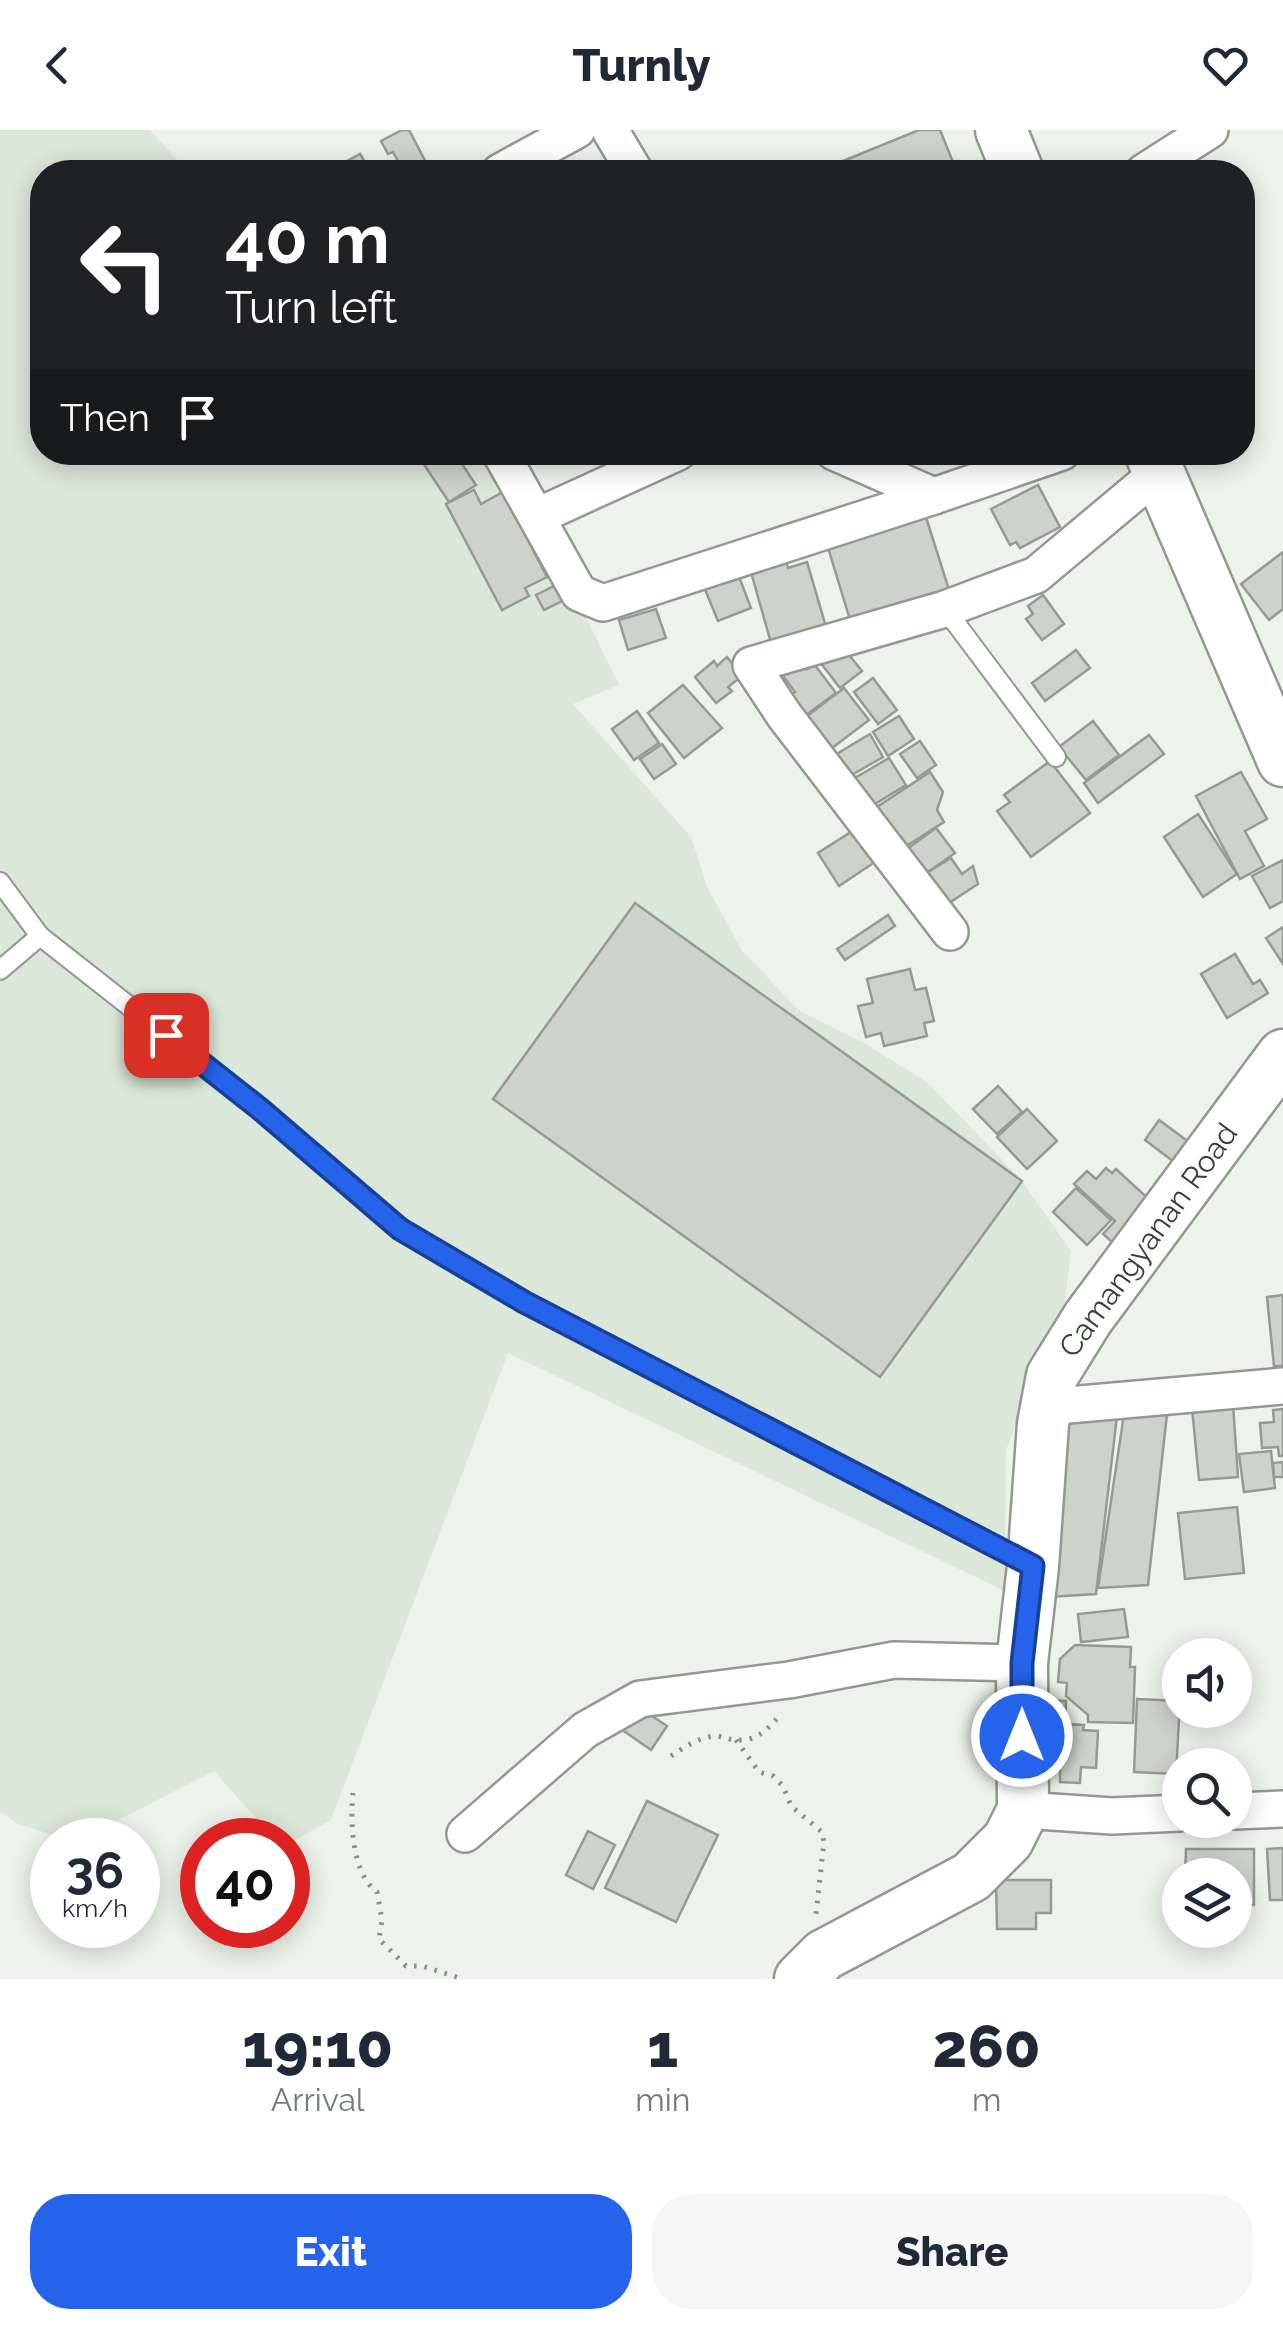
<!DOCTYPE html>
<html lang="en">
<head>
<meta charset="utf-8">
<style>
	body { margin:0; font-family:Raleway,sans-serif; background:#f6f6f7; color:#1f2937; height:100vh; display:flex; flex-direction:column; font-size:38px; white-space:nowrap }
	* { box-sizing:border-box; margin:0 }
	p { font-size:32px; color:#747a83 }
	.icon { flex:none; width:55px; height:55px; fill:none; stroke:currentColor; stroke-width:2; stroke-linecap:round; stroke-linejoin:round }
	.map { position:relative; height:1849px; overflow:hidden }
	.panel { display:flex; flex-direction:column; background:#fff; flex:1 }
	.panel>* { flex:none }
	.hud { position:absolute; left:30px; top:30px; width:1225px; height:305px; border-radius:40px; box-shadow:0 5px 25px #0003; background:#202124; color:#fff; overflow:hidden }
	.tools { position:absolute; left:1162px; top:1508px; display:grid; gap:20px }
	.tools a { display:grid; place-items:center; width:90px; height:90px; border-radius:50%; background:#fff; box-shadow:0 5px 25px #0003; font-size:50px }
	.speed { position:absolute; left:30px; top:1688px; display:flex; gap:20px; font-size:50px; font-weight:700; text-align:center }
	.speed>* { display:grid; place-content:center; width:130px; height:130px; border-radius:50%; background:#fff; box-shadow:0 5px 25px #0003; line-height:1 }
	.speed small { font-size:25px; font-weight:400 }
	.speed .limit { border:15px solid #d22; background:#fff; color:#111 }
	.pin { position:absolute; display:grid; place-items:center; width:85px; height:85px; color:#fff; margin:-42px; border-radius:20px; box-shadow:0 5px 15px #0006 }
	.me { position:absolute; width:110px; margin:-55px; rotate:0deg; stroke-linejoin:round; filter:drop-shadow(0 0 8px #0008) }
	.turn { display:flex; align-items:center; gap:35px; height:210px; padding:0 30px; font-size:45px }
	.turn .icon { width:130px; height:130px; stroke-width:2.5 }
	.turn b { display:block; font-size:70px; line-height:85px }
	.then { display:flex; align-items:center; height:95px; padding:0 30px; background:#0003; gap:20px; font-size:38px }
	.eta { display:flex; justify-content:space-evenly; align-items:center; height:170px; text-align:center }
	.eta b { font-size:60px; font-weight:800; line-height:70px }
	.button { display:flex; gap:20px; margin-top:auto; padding:20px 30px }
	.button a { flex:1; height:115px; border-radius:40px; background:#2563eb; color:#fff; font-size:40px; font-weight:800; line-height:115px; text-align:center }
	.button a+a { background:#f6f6f7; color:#1f2937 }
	header { display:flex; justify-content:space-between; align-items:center; height:130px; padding:0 30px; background:#fff; font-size:45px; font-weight:800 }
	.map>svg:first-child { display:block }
	.built { fill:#dbe7d8 }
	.building { fill:#cdd3cb; stroke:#959b93; stroke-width:2.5 }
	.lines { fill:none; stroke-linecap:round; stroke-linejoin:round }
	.lane-casing { stroke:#939991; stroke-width:22 }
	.street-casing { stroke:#939991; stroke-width:40 }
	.secondary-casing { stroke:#939991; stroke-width:55 }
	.path { stroke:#8a8f88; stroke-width:5; stroke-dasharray:2.5 8; stroke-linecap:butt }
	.lane { stroke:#fff; stroke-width:18 }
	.street { stroke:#fff; stroke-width:35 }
	.secondary { stroke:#fff; stroke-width:50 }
	.route-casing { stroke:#184099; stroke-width:25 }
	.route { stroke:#2563eb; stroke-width:18 }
	.labels { text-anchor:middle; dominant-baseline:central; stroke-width:8; stroke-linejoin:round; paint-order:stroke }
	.street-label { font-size:30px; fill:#393c38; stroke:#fbfffa }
</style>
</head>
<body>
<header><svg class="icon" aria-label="back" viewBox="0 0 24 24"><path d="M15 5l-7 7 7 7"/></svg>Turnly<svg class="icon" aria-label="heart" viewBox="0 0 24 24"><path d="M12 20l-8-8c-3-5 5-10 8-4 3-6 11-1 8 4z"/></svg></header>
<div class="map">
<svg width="1283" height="1849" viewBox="0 0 1283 1849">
	<rect width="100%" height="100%" fill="#ecf3ea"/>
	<polygon class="built" points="0,0 150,0 188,42 42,42 42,322 506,323 619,555 573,574 691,707 707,757 742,821 800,881 864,913 928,953 1021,1050 1071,1121 1064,1178 1006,1320 1005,1461 508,1223 331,1690 288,1714 288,1710 275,1710 214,1641 79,1710 68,1710 16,1693 0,1681"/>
	<g class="building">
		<polygon points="402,0 409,0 431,42 404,42 393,22 388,24 381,11"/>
		<polygon points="919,0 940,0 955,37 942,42 848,42 843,31"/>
		<polygon points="360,24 371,42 327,42"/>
		<polygon points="426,322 454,322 476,355 449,372 419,327"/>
		<polygon points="1038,355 1060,397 1020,418 1016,412 1010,415 991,379"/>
		<polygon points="474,360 481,374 503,362 547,447 525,458 529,466 502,480 446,374"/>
		<polygon points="924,381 950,463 851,493 826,411"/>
		<polygon points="1283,422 1283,479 1269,490 1241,454"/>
		<polygon points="784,425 788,438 807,432 826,497 771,513 749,435"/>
		<polygon points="738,444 751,478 718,491 704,457"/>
		<polygon points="554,456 562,471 544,480 536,465"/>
		<polygon points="1043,465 1064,494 1042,510 1026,489 1033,484 1028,476"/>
		<polygon points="656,479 666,508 628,520 619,490"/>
		<polygon points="841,515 862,541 840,558 813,523"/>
		<polygon points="1076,520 1090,538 1045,571 1032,553"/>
		<polygon points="727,527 742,546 728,557 732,561 716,573 695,547 714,531 717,536"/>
		<polygon points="802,532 807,539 814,534 836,563 802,588 787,568 795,562 783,546"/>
		<polygon points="873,548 897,580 878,594 854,562"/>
		<polygon points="683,555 722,598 684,628 648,583"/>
		<polygon points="844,558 869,590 828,621 798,593"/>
		<polygon points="637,581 659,613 634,630 612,599"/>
		<polygon points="899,586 914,609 888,626 873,602"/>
		<polygon points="1093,591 1119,625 1086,650 1059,617"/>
		<polygon points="870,604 883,627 843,650 830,628"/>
		<polygon points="1149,605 1164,624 1098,673 1084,653"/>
		<polygon points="920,611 936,635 917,648 900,624"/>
		<polygon points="662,614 676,634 654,649 640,629"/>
		<polygon points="889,628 906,655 865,680 848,652"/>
		<polygon points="1050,631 1090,683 1031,727 997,681 1010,672 1004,665"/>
		<polygon points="930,642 943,662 937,680 944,692 897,722 874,679"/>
		<polygon points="1241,642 1267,689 1245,701 1264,736 1240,749 1196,666"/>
		<polygon points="1198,684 1237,744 1203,767 1164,707"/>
		<polygon points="936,698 955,723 921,747 903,722"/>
		<polygon points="854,700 875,732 839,756 818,723"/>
		<polygon points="951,728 962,744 973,736 978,754 943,777 922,746"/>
		<polygon points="1283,730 1283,771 1270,778 1252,746"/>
		<polygon points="635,773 1022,1051 880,1247 493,969"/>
		<polygon points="888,785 895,796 845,830 837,819"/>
		<polygon points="1283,797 1283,834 1266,808"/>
		<polygon points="1235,824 1253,854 1260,850 1268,863 1227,888 1201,844"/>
		<polygon points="910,839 915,860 926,858 934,891 924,893 927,906 884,916 881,903 866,907 858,876 873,873 867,849"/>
		<polygon points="998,956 1022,982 997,1004 973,979"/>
		<polygon points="1027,979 1057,1011 1027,1039 997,1007"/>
		<polygon points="1159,990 1193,1015 1178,1035 1145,1010"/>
		<polygon points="1106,1038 1112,1043 1116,1039 1154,1074 1121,1120 1103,1104 1115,1091 1074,1054 1087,1041 1096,1049"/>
		<polygon points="1076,1058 1111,1090 1087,1115 1053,1082"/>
		<polygon points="1283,1165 1283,1236 1274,1236 1267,1167"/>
		<polygon points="1233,1274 1238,1347 1199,1350 1192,1278"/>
		<polygon points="1283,1279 1283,1326 1279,1326 1278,1317 1262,1318 1260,1293 1274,1292 1273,1280"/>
		<polygon points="1124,1284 1167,1284 1148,1455 1098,1458"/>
		<polygon points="1117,1286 1096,1464 1049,1467 1066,1291"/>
		<polygon points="1271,1321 1275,1358 1244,1362 1239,1324"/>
		<polygon points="1283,1332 1283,1347 1274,1347 1273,1333"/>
		<polygon points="1237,1377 1244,1443 1185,1449 1178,1383"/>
		<polygon points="1124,1479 1128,1507 1081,1512 1078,1484"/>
		<polygon points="1075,1515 1131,1517 1130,1537 1135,1537 1133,1593 1088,1592 1088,1585 1066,1566 1067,1553 1058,1552 1060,1529"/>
		<polygon points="1137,1569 1180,1571 1176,1644 1134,1642"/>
		<polygon points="1043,1570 1066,1571 1065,1594 1084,1595 1083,1600 1098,1601 1096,1638 1081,1637 1080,1653 1060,1652 1060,1640 1051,1639 1052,1626 1039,1625"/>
		<polygon points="634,1574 667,1596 651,1620 618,1597"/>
		<polygon points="647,1671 718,1705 676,1792 605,1758"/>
		<polygon points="588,1701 615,1715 593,1759 566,1745"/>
		<polygon points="1283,1718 1283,1770 1270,1770 1267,1719"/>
		<polygon points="1186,1719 1254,1719 1254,1775 1235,1775 1235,1745 1185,1745"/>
		<polygon points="996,1750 1051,1750 1051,1783 1036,1783 1036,1799 997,1799"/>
	</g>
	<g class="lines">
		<defs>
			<g id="lane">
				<polyline points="945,479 1056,627"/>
				<polyline points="0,752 40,806 260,979 399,1099 524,1172 1029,1434"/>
				<polyline points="0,840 40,806"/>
			</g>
			<g id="street">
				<polyline points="610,0 635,42"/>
				<polyline points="500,42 577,0"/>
				<polyline points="1144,42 1210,0"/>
				<polyline points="500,322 579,463 603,473 934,366"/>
				<polyline points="834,322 934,366 1062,322"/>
				<polyline points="538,386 678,322"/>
				<polyline points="950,802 784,585 751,535 945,479 1036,445 1159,342"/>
				<polyline points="1046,1277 1283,1256"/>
				<polyline points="1023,1680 1112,1686 1180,1683"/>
				<polyline points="1235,1681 1283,1679"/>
				<polyline points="465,1704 585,1600 640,1569 789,1550 894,1530 1022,1533"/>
			</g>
			<g id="secondary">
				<polyline points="1001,0 1018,42"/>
				<polyline points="1150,322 1283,631"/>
				<polyline points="800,1849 824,1825 971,1747 1008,1710 1023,1680 1022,1533 1033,1436 1043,1294 1052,1246 1088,1188 1283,925"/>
			</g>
		</defs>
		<use href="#lane" class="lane-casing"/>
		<use href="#street" class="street-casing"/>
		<use href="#secondary" class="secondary-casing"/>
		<g class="path">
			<polyline points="736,1610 759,1642 773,1646 783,1656 791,1676 822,1702 824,1712 816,1784"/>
			<path d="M671,1626C685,1617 700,1606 717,1606C723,1607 728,1609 734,1610C757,1612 768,1599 782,1583"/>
			<path d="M353,1663C350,1692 352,1744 377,1762L382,1790L379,1809L406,1836H422L463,1849"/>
		</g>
		<use href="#lane" class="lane"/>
		<use href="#street" class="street"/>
		<use href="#secondary" class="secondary"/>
	</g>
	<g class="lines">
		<defs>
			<polyline id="route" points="166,905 260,979 400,1099 524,1172 1033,1436 1022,1533 1022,1606"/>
		</defs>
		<use href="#route" class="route-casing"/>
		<use href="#route" class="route"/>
	</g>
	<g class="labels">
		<g class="street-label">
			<text transform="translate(1148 1110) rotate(-54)">Camangyanan Road</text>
		</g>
	</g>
</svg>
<div class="tools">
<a><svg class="icon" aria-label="sound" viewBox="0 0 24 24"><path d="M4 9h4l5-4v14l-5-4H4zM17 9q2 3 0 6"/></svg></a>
<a><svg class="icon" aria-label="search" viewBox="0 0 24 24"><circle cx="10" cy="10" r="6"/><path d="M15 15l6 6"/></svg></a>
<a><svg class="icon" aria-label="layers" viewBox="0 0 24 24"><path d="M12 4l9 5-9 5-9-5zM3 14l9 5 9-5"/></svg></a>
</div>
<div class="speed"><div>36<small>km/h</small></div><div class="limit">40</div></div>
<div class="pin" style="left:166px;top:905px;background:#d93025"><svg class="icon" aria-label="arrive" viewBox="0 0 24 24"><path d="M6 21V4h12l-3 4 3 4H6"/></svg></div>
<svg class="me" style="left:1022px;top:1606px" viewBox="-20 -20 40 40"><circle r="17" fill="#2563eb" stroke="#fff" stroke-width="3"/><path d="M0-11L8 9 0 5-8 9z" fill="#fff"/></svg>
<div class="hud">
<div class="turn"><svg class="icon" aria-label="left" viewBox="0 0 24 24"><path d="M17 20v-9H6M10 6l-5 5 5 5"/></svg><div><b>40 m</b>Turn left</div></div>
<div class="then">Then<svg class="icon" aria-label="arrive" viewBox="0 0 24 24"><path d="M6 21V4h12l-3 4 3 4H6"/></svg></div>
</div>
</div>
<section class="panel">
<div class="eta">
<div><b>19:10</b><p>Arrival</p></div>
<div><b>1</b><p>min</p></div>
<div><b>260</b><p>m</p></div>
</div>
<div class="button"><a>Exit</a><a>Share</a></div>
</section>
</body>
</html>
